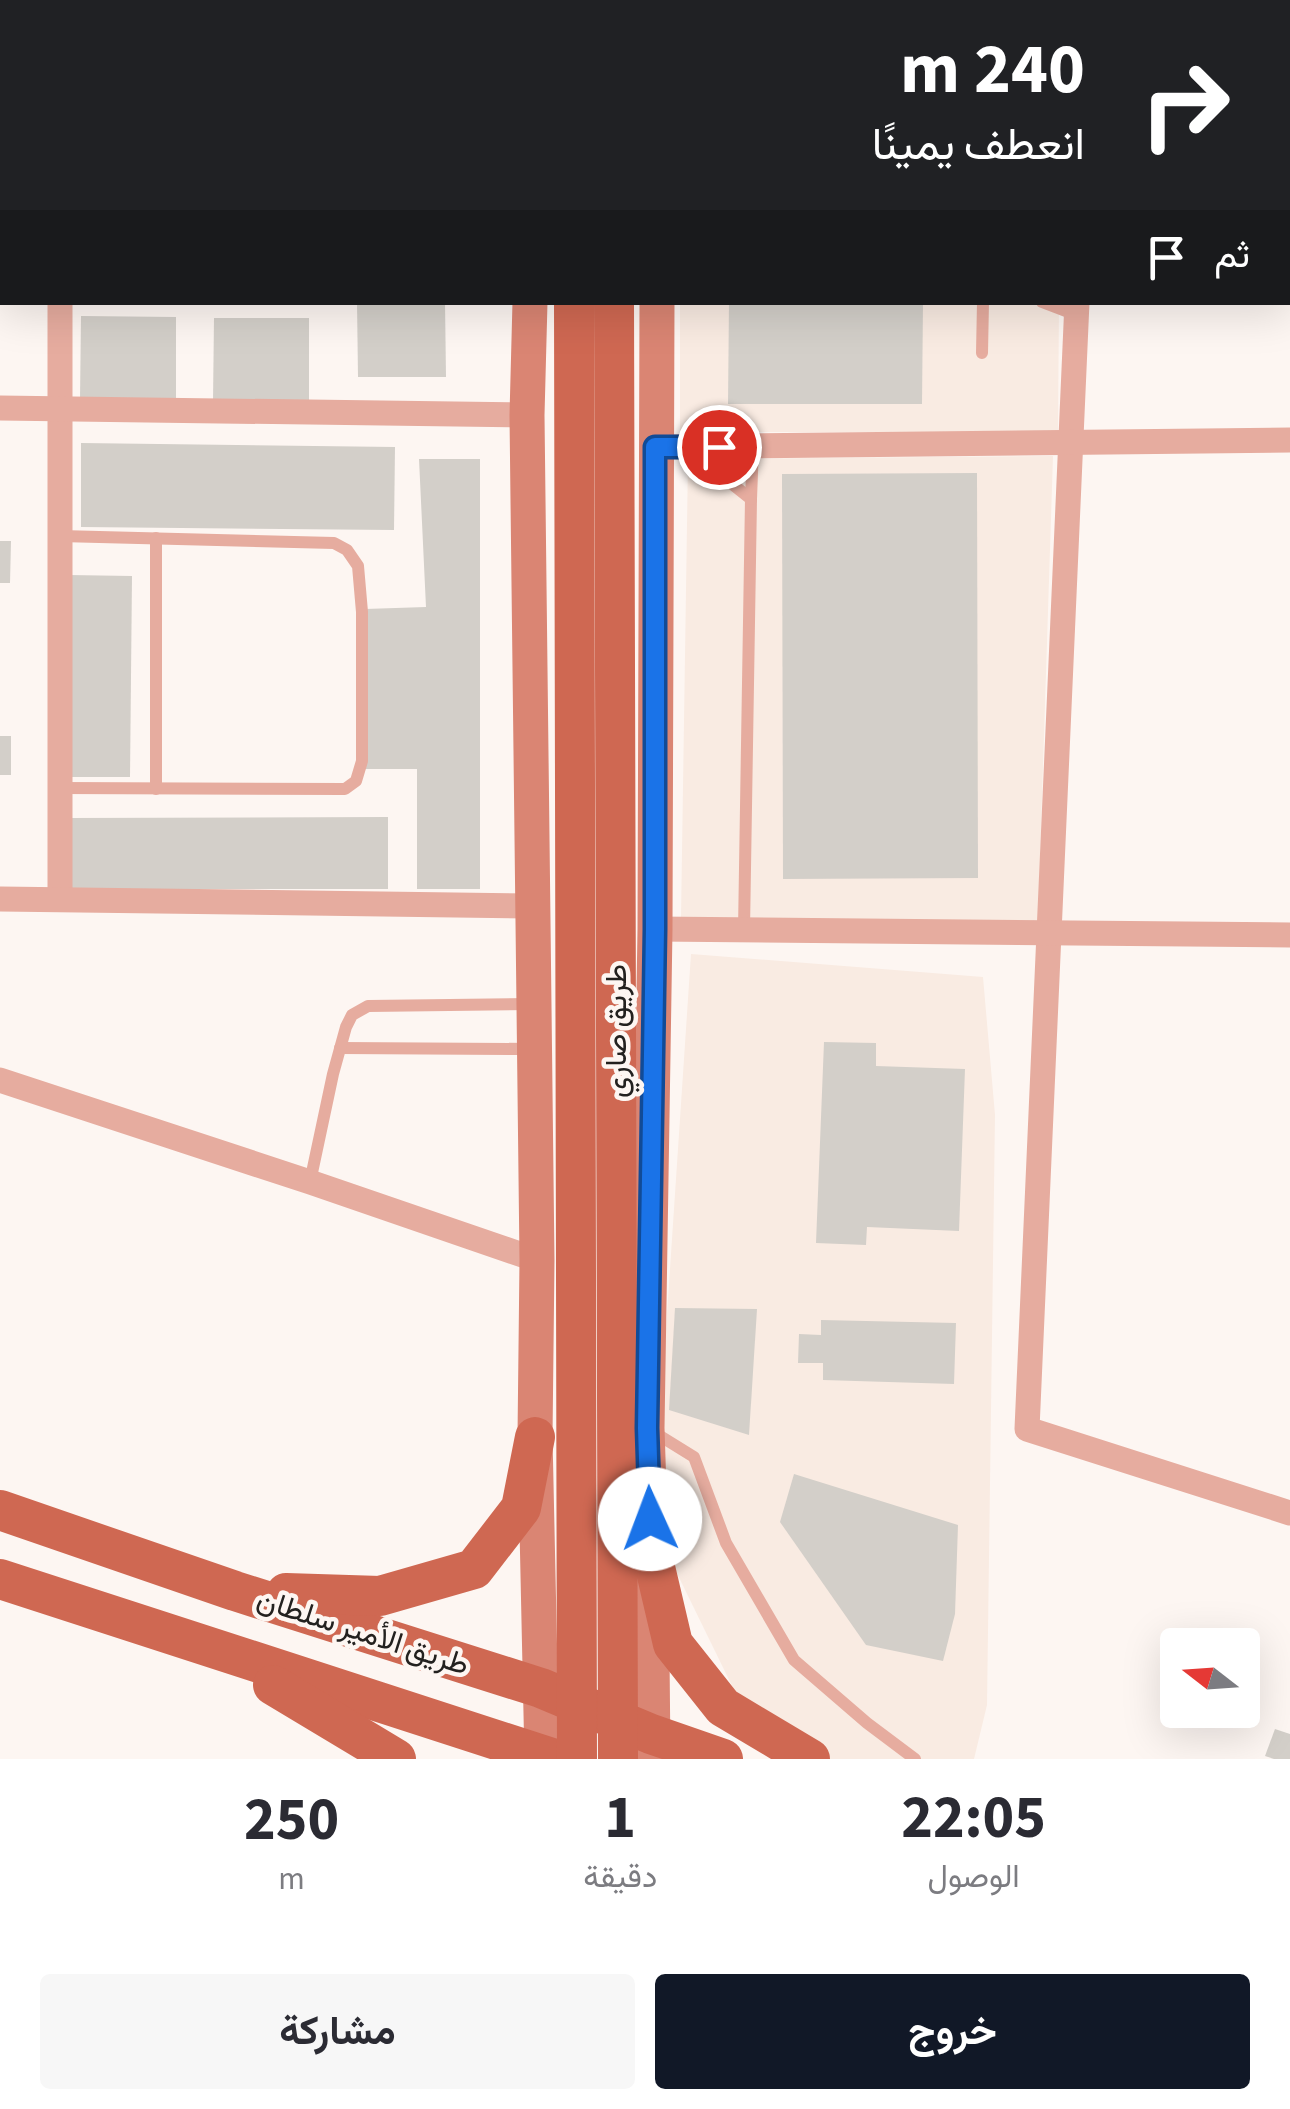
<!DOCTYPE html>
<html lang="ar">
<head>
<meta charset="utf-8">
<style>
	body { margin:0; font-family:"Source Sans 3",Vazirmatn,sans-serif; background:#f7f7f7; color:#2b2b33; direction:rtl; height:100vh; display:flex; flex-direction:column; font-size:38px; white-space:nowrap }
	* { box-sizing:border-box; margin:0 }
	p { font-size:32px; color:#7c7c81 }
	.icon { flex:none; width:55px; height:55px; fill:none; stroke:currentColor; stroke-width:2; stroke-linecap:round; stroke-linejoin:round }
	.map { position:relative; height:1759px; overflow:hidden; direction:ltr }
	.panel { display:flex; flex-direction:column; background:#fff; flex:1 }
	.panel>* { flex:none }
	.guide { position:absolute; left:0px; top:0px; width:1290px; height:305px; box-shadow:0 10px 40px #0002; direction:rtl; background:#202124; color:#fff; overflow:hidden }
	.needle { width:65px; rotate:287deg }
	.controls { position:absolute; left:1160px; top:1628px; display:grid; gap:20px }
	.controls a { display:grid; place-items:center; width:100px; height:100px; border-radius:10px; background:#fff; box-shadow:0 10px 40px #0002; font-size:50px }
	.pin { position:absolute; display:grid; place-items:center; width:85px; height:85px; color:#fff; margin:-42px; border:5px solid #fff; border-radius:50%; box-shadow:0 2px 10px #0007 }
	.me { position:absolute; width:110px; margin:-55px; rotate:358deg; stroke-linejoin:round; filter:drop-shadow(0 0 8px #0008) }
	.turn { display:flex; align-items:center; gap:35px; height:210px; padding:0 40px; font-size:45px }
	.turn .icon { width:130px; height:130px; stroke-width:2.5 }
	.turn b { display:block; font-size:70px; line-height:85px }
	.then { display:flex; align-items:center; height:95px; padding:0 40px; background:#0003; gap:20px; font-size:38px }
	.eta { display:flex; justify-content:space-evenly; align-items:center; height:170px; text-align:center }
	.eta b { font-size:60px; font-weight:700; line-height:70px }
	.primary-button { display:flex; gap:20px; margin-top:auto; padding:20px 40px }
	.primary-button a { flex:1; height:115px; border-radius:10px; background:#111827; color:#fff; font-size:40px; font-weight:700; line-height:115px; text-align:center }
	.primary-button a+a { background:#f7f7f7; color:#2b2b33 }
	.map>svg:first-child { display:block }
	.built { fill:#f9ebe2 }
	.building { fill:#d3cfc9 }
	.lines { fill:none; stroke-linecap:round; stroke-linejoin:round }
	.lane { stroke:#e6ac9f; stroke-width:12 }
	.street { stroke:#e6ac9f; stroke-width:25 }
	.secondary { stroke:#da8573; stroke-width:35 }
	.primary { stroke:#cf6852; stroke-width:40 }
	.primary-bridge { stroke:#cf6852; stroke-width:40 }
	.route-casing { stroke:#114b97; stroke-width:25 }
	.route { stroke:#1a73e8; stroke-width:18 }
	.labels { text-anchor:middle; dominant-baseline:central; stroke-width:9; stroke-linejoin:round; paint-order:stroke }
	.street-label { font-size:30px; fill:#23211f; stroke:#fdf6f2 }
</style>
</head>
<body>
<div class="map">
<svg width="1290" height="1759" viewBox="0 0 1290 1759">
	<rect width="100%" height="100%" fill="#fdf6f2"/>
	<g class="built">
		<polygon points="680,303 1059,303 1058,432 680,432"/>
		<polygon points="1053,456 1038,922 681,918 688,459"/>
		<polygon points="691,954 983,977 995,1115 987,1705 974,1759 799,1759 735,1692 669,1557 662,1389"/>
	</g>
	<g class="building">
		<polygon points="357,302 445,302 446,377 358,377"/>
		<polygon points="729,302 923,302 922,404 728,404"/>
		<polygon points="81,316 176,317 176,400 80,399"/>
		<polygon points="214,318 309,318 309,402 213,401"/>
		<polygon points="81,443 395,447 394,530 81,527"/>
		<polygon points="419,459 480,459 480,889 417,889 417,769 365,769 365,609 426,607"/>
		<polygon points="977,473 978,878 783,879 782,474"/>
		<polygon points="0,541 11,541 10,583 0,583"/>
		<polygon points="69,575 132,576 130,777 67,777"/>
		<rect x="0" y="736" width="11" height="39"/>
		<polygon points="388,817 388,889 69,889 68,818"/>
		<polygon points="824,1042 876,1043 876,1066 965,1069 959,1231 867,1227 866,1245 816,1243"/>
		<polygon points="675,1308 757,1309 749,1435 669,1410"/>
		<polygon points="821,1320 956,1323 954,1384 823,1380 823,1363 798,1363 799,1334 821,1335"/>
		<polygon points="794,1474 958,1525 955,1614 943,1661 866,1645 780,1522"/>
		<polygon points="1275,1729 1290,1734 1290,1759 1274,1759 1265,1756"/>
	</g>
	<g class="lines">
		<g class="lane">
			<polyline points="1009,2 1009,0"/>
			<polyline points="1042,302 1076,315"/>
			<polyline points="982,353 983,302"/>
			<polyline points="687,448 751,499 744,930"/>
			<polyline points="751,499 753,446"/>
			<polyline points="59,788 345,789 356,781 362,761 362,612 358,566 347,550 334,543 60,536"/>
			<polyline points="156,789 156,538"/>
			<polyline points="340,1048 532,1049"/>
			<polyline points="310,1182 333,1074 346,1027 352,1015 368,1006 530,1004"/>
			<polyline points="652,1431 694,1457 726,1543 794,1660 867,1723 915,1759"/>
		</g>
		<g class="street">
			<polyline points="60,2 60,0"/>
			<polyline points="1090,2 1090,0"/>
			<polyline points="60,302 60,899"/>
			<polyline points="1077,302 1027,1429 1290,1513"/>
			<polyline points="0,408 527,415"/>
			<polyline points="655,447 1290,440"/>
			<polyline points="0,899 533,906"/>
			<polyline points="655,929 1290,935"/>
			<polyline points="0,1080 310,1182 537,1260"/>
		</g>
		<g class="secondary">
			<polyline points="515,0 515,2"/>
			<polyline points="671,2 671,0"/>
			<polyline points="530,302 527,415 537,1260 535,1437 542,1759"/>
			<polyline points="653,1759 651,1550 647,1428 655,929 657,302"/>
		</g>
		<g class="primary">
			<polyline points="573,0 573,2"/>
			<polyline points="613,0 613,2"/>
			<polyline points="539,2 539,0"/>
			<polyline points="0,1510 235,1591 541,1688 651,1734 723,1759"/>
			<polyline points="651,1550 673,1644 723,1707 810,1759"/>
			<polyline points="0,1579 555,1759"/>
			<polyline points="286,1593 380,1596 474,1569 521,1508 535,1437"/>
			<polyline points="273,1685 396,1759"/>
		</g>
		<g class="primary-bridge">
			<polyline points="574,302 577,1759"/>
			<polyline points="614,302 618,1759"/>
		</g>
	</g>
	<g class="lines">
		<defs>
			<polyline id="route" points="650,1519 647,1428 655,929 655,447 719,447"/>
		</defs>
		<use href="#route" class="route-casing"/>
		<use href="#route" class="route"/>
	</g>
	<g class="labels">
		<g class="street-label">
			<text transform="translate(616 1031) rotate(-90)">طريق صاري</text>
			<text transform="translate(363 1632) rotate(18)">طريق الأمير سلطان</text>
		</g>
	</g>
</svg>
<div class="controls">
<a><svg class="needle" viewBox="-14 -14 28 28"><path d="M0-13l5 13h-10z" fill="#e53935"/><path d="M0 13l5-13h-10z" fill="#7c7c81"/></svg></a>
</div>
<div class="pin" style="left:719px;top:447px;background:#d93025"><svg class="icon" aria-label="arrive" viewBox="0 0 24 24"><path d="M6 21V4h12l-3 4 3 4H6"/></svg></div>
<svg class="me" style="left:650px;top:1519px" viewBox="-20 -20 40 40"><circle r="19" fill="#fff"/><path d="M0-13L10 11 0 6-10 11z" fill="#1a73e8"/></svg>
<div class="guide">
<div class="turn"><svg class="icon" aria-label="right" viewBox="0 0 24 24"><path d="M7 20v-9h11M14 6l5 5-5 5"/></svg><div><b>240 m</b>انعطف يمينًا</div></div>
<div class="then">ثم<svg class="icon" aria-label="arrive" viewBox="0 0 24 24"><path d="M6 21V4h12l-3 4 3 4H6"/></svg></div>
</div>
</div>
<section class="panel">
<div class="eta">
<div><b>22:05</b><p>الوصول</p></div>
<div><b>1</b><p>دقيقة</p></div>
<div><b>250</b><p>m</p></div>
</div>
<div class="primary-button"><a>خروج</a><a>مشاركة</a></div>
</section>
</body>
</html>
